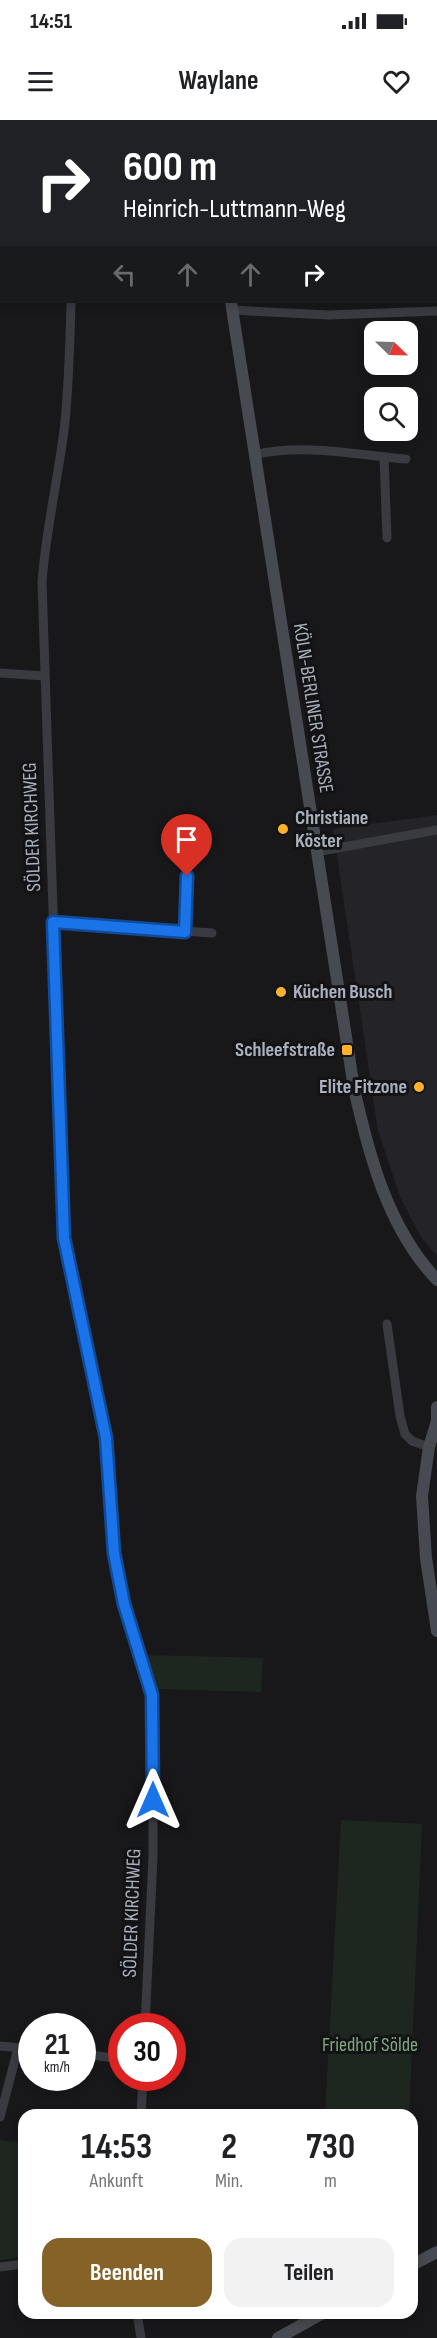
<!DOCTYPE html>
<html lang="de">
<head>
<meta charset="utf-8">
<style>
	body { margin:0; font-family:"Sofia Sans Condensed",sans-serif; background:#f2f2f2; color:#202124; height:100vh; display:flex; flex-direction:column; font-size:22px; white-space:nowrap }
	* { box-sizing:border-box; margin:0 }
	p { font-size:20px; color:#757577 }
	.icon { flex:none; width:33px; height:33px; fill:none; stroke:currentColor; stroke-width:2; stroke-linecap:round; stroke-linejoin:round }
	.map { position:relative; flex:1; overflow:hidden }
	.drawer { position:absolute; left:18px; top:1989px; width:400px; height:210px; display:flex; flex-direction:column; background:#fff; border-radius:18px; box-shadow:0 3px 9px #0003 }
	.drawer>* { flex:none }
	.top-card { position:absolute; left:0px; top:0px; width:438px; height:183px; box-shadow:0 3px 9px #0003; background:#202124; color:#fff; overflow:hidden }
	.needle { width:39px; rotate:113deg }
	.fabs { position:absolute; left:364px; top:201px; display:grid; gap:12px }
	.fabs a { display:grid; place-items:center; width:54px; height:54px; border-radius:12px; background:#fff; box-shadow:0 3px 9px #0003; font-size:30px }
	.speed { position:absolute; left:18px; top:1893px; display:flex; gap:12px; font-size:30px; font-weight:700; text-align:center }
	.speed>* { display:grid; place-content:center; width:78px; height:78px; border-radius:50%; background:#fff; box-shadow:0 3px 9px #0003; line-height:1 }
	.speed small { font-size:15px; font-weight:400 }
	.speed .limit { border:9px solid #d22; background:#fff; color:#111 }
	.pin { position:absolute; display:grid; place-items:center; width:51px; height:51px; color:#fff; margin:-62px -26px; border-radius:50% 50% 50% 0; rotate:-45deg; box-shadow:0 0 6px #0007 }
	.pin .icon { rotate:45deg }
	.me { position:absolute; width:66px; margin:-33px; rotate:0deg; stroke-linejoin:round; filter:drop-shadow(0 0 4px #0008) }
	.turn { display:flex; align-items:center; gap:21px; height:126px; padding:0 24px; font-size:27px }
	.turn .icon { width:78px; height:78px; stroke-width:2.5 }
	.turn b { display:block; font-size:42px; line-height:51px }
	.lanes { display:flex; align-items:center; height:57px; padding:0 24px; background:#0003; justify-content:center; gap:30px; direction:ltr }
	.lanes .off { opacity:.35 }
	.eta { display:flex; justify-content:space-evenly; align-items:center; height:102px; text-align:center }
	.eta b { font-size:36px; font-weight:700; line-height:42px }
	.cta { display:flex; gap:12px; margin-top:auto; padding:12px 24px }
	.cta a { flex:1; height:69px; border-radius:18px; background:#846228; color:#fff; font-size:24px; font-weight:700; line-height:69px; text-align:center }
	.cta a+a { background:#f2f2f2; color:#202124 }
	.status { display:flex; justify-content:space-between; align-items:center; height:42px; padding:0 30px; background:#fff; direction:ltr }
	.status svg { height:16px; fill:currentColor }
	header { display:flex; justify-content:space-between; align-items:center; height:78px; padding:0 24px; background:#fff; font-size:27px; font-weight:700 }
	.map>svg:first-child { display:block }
	.built { fill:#242428 }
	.green { fill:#1e271f }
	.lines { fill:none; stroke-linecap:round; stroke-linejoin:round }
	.street { stroke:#393b40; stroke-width:9 }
	.secondary { stroke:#474a50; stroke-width:12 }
	.route-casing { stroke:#114b97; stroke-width:15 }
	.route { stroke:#1a73e8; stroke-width:10 }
	.poi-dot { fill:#ffb12c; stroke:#131316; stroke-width:2 }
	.labels { text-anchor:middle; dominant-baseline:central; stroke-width:6; stroke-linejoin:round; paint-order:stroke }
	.street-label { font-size:20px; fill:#aab0bc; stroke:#131316 }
	.poi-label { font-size:20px; font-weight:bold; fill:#aab0bc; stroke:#131316; text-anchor:start }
	.park-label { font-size:20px; fill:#7fa881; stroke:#131316 }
</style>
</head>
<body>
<div class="status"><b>14:51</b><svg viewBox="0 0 49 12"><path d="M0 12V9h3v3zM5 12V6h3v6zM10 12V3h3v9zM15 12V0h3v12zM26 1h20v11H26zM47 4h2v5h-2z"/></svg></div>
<header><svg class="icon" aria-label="menu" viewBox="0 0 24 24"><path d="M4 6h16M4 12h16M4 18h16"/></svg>Waylane<svg class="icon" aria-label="heart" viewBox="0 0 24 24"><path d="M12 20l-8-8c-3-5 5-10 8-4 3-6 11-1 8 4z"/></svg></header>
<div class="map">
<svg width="437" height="2218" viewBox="0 0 437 2218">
	<rect width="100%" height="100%" fill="#18181b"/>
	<polygon class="built" points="437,695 437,1136 421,1117 400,1077 378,1011 333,709"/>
	<g class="green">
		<polygon points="145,1535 263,1538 261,1572 158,1569"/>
		<polygon points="341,1700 422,1704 409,1995 325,1995"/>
		<polygon points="0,2020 24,2023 24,2137 0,2140"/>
	</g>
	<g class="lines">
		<g class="street">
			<polyline points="69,0 73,2"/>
			<polyline points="87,0 87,2"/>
			<path d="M71,182C70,222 69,262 65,302C59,355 46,408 42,462L64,1118L106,1319L114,1433L124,1484L152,1575L153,1590V1737L145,1906"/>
			<polyline points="232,190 329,195 437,191"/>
			<path d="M254,335C303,323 357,335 406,339"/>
			<polyline points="384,337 387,418"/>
			<polyline points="0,553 45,556"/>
			<polyline points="316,732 437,710"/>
			<polyline points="53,802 212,813"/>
			<polyline points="185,812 187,756"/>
			<polyline points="387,1204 400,1296 405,1314 412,1321 429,1327"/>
			<polyline points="0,1926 32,1929"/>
			<polyline points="82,1934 122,1939"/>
			<polyline points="141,1995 143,1958"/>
			<polyline points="0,1997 18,1928"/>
			<polyline points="0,2147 24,2144"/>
			<polyline points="137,2193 141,2218"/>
		</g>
		<g class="secondary">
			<polyline points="203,0 203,2"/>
			<path d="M231,182L354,968C369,1036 388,1108 437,1160"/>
			<polyline points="437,1287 437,1301 429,1327 422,1376 426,1438 437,1511"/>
			<polyline points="412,2145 437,2132"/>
			<polyline points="278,2218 323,2193"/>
		</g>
	</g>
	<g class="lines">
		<defs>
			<polyline id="route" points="153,1680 152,1575 124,1484 114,1433 106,1318 64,1118 53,802 185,812 187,756"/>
		</defs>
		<use href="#route" class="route-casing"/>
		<use href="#route" class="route"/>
	</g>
	<g class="poi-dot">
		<circle cx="283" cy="709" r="6"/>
		<circle cx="281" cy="872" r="6"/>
		<rect x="341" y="924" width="12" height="12" rx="3"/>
		<circle cx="419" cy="967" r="6"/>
	</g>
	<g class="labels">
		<g class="street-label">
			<text transform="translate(313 588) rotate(81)">KÖLN-BERLINER STRASSE</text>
			<text transform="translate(32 707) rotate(-92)">SÖLDER KIRCHWEG</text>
			<text transform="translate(132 1793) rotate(-88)">SÖLDER KIRCHWEG</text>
		</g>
		<g class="poi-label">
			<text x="295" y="698">Christiane<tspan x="295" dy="23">Köster</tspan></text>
			<text x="293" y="872">Küchen Busch</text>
			<text x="335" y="930" text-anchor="end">Schleefstraße</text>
			<text x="407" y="967" text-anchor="end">Elite Fitzone</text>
		</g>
		<g class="park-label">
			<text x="370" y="1925">Friedhof Sölde</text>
		</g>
	</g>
</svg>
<div class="fabs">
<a><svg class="needle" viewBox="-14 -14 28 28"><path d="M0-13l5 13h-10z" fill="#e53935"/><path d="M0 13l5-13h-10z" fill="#757577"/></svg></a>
<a><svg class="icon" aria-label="search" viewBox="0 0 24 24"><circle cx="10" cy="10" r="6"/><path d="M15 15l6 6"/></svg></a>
</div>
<div class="speed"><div>21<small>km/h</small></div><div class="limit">30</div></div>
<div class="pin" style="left:187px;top:756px;background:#d93025"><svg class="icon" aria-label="arrive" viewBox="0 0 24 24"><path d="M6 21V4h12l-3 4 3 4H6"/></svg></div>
<svg class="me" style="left:153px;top:1680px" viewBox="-20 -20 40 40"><path d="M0-17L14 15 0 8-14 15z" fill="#1a73e8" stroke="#fff" stroke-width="4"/></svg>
<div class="top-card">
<div class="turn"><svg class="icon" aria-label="right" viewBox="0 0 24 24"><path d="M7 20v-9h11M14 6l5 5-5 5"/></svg><div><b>600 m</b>Heinrich-Luttmann-Weg</div></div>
<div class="lanes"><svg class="icon off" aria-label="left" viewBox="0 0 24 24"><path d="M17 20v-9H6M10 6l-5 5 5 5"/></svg><svg class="icon off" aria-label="ahead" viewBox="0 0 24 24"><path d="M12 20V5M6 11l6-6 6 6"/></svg><svg class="icon off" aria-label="ahead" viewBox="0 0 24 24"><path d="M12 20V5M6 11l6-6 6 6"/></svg><svg class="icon" aria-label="right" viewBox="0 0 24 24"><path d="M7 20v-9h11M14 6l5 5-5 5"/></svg></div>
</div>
<section class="drawer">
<div class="eta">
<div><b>14:53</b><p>Ankunft</p></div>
<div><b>2</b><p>Min.</p></div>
<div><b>730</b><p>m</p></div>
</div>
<div class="cta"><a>Beenden</a><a>Teilen</a></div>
</section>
</div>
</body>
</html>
